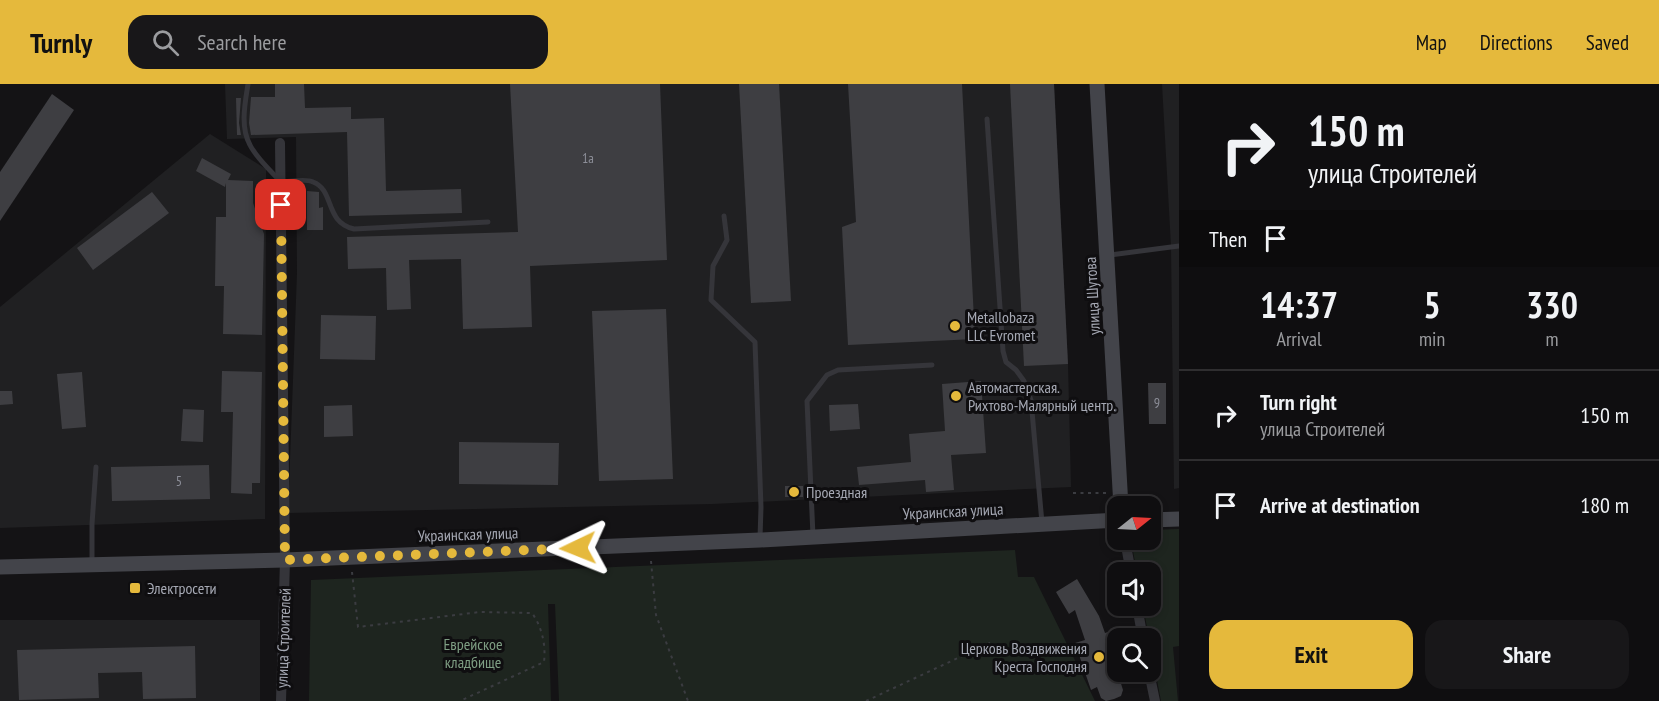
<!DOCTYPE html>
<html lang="en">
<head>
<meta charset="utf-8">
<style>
	body { margin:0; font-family:"PT Sans Narrow",sans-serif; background:#181719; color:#f1f3f6; height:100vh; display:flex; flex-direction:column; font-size:22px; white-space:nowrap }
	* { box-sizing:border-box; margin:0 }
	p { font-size:20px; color:#9b9c9f }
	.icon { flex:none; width:33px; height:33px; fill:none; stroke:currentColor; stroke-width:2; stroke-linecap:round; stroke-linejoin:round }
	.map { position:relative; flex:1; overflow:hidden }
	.side { display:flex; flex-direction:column; background:#0f0e10; width:480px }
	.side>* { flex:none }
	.top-card { background:#0f0e10; color:#f1f3f6; overflow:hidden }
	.needle { width:39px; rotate:72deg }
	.fabs { position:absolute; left:1107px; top:412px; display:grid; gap:12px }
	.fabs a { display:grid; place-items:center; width:54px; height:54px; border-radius:12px; background:#0f0e10; box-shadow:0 3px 9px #0003,0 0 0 2px #2f2e30; font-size:30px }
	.pin { position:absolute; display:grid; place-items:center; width:51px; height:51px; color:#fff; margin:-26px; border-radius:12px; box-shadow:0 3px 9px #0006 }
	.me { position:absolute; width:66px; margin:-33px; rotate:268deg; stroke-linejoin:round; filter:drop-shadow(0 0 4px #0008) }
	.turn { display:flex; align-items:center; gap:21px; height:126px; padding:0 30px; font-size:27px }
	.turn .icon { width:78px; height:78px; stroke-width:2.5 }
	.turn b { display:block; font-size:42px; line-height:51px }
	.then { display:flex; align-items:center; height:57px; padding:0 30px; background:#0003; gap:12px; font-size:22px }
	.eta { display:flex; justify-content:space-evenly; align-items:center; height:102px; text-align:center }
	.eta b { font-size:36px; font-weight:800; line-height:42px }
	.action { display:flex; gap:12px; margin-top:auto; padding:12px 30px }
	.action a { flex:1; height:69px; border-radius:18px; background:#e5b93c; color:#111; font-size:24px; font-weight:800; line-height:69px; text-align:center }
	.action a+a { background:#181719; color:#f1f3f6 }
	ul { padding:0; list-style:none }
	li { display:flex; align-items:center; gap:18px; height:90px; padding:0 30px; border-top:2px solid #2f2e30 }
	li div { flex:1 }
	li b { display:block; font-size:22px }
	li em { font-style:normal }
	header { display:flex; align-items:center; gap:36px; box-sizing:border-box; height:84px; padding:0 30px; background:#e5b93c; color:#111 }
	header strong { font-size:28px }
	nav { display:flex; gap:33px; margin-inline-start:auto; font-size:21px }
	.search { width:420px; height:54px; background:#181719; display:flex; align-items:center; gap:15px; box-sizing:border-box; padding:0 21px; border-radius:18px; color:#9b9c9f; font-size:22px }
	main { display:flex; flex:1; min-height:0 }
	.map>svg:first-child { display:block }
	.built { fill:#202022 }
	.green { fill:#1e251f }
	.building { fill:#3e3e42 }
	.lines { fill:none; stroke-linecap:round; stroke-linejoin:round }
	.path { stroke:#3b3c41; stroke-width:2; stroke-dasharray:3 4.5; stroke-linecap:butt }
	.lane { stroke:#35353a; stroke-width:5 }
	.street { stroke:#35353a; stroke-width:10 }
	.secondary { stroke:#43444a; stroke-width:15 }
	.route { stroke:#e5b93c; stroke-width:10; stroke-dasharray:0 18 }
	.poi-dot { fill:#e5b93c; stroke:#0f0e10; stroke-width:2 }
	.labels { text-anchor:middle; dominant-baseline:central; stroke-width:6; stroke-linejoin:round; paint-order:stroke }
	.number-label { font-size:14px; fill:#8c8e98 }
	.street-label { font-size:16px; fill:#a6a9b4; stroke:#0f0e10 }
	.poi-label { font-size:16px; fill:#a6a9b4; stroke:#0f0e10; text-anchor:start }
	.park-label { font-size:16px; fill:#7e9e83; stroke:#0f0e10 }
</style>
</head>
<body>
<header>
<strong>Turnly</strong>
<div class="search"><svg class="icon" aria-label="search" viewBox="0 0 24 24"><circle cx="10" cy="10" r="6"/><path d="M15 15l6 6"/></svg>Search here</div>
<nav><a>Map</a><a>Directions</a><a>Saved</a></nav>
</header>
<main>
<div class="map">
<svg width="1179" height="617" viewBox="0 0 1179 617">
	<rect width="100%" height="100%" fill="#141315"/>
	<g class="built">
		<polygon points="225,0 1054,0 1068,280 1071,403 712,420 288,429 297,189 296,53 227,55"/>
		<polygon points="1162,0 1179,0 1179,404 1174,405 1171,162"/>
		<polygon points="210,50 266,85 265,435 0,444 0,223"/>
		<rect x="0" y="536" width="260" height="81"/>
	</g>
	<g class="green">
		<polygon points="1179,445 1179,562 1173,563 1178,617 1161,617 1143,522 1150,522 1150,489 1137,489 1131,456 1150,456 1151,446"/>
		<polygon points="1015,466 1018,493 1034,493 1095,617 559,617 555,520 548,520 551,617 309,617 311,496"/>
	</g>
	<g class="building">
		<polygon points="275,0 304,0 305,24 351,23 351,35 384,34 386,107 461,105 462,129 349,132 347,48 251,51 249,39 251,13 275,13"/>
		<polygon points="510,0 660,0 667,176 530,182 532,243 463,245 461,175 409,176 411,225 387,226 386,184 348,185 347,153 518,148"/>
		<polygon points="739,0 779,0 791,217 751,219"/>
		<polygon points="848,0 962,0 975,255 848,261 842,143 856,138"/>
		<polygon points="1010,0 1054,0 1068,280 1024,282"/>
		<polygon points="52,10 74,26 0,137 0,88"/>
		<polygon points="236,14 241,14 239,39 241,51 237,51"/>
		<polygon points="202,74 231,90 228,96 253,97 253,119 264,150 262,251 223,250 224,202 215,202 216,133 226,133 226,99 225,103 196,87"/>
		<polygon points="307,107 319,108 319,124 323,123 323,146 307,146"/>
		<polygon points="152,108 169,129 93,186 77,164"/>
		<polygon points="666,225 673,395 599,397 592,227"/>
		<polygon points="321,231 376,232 375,276 320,275"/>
		<polygon points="222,287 262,288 260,399 252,399 252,410 231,409 233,328 221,328"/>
		<polygon points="82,288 86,343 62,345 57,290"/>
		<polygon points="981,297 986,369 951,371 954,406 926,408 925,396 859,401 857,383 911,378 909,350 945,347 942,300"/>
		<polygon points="1148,299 1166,299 1166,340 1149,340"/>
		<polygon points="0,307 12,307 13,320 0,321"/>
		<polygon points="858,320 860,345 830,347 829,321"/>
		<polygon points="352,321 353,352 324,353 324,322"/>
		<polygon points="183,325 204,326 203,358 181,357"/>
		<polygon points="459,358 559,359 558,401 459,400"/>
		<polygon points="209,381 210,415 112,417 111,383"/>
		<rect x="785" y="402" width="18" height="11"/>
		<polygon points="1077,495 1099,532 1105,549 1114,546 1118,557 1118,590 1123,606 1121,612 1114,615 1106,617 1101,614 1097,603 1091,606 1075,559 1085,556 1075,526 1069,530 1056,508"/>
		<polygon points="195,562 196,614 143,615 142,588 98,589 99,614 19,616 17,566"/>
	</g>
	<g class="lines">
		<g class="path">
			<polyline points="1073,409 1106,409"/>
			<polyline points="651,477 656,531 688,617"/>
			<path d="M352,488L358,543L480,528L532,529C542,543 546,561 544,578L460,617"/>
			<polyline points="866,617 990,559"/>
		</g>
		<g class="lane">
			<path d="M248,0C245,19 240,43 250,61C257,75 271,87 281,98C290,98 305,94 313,98C335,106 324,138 354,145L488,138"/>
			<polyline points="987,35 1003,267 1006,278 1016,286 1024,297 1031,316 1042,439"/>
			<polyline points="724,132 727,156 713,182 711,216 755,258 761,423 760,454"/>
			<polyline points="1110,171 1179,162"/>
			<polyline points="813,452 807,317 827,291 838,286 932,281"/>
			<polyline points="92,479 92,440 96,383"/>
		</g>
		<g class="street">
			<polyline points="280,59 285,476 281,617"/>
			<polyline points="1125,456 1131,489"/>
			<polyline points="1137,522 1143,555"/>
			<polyline points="1149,588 1155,617"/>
		</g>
		<g class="secondary">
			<polyline points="1097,0 1121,423"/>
			<polyline points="1150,436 1179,435"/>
			<polyline points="0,483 285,476 760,456 1118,436"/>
		</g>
	</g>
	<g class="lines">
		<polyline class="route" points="281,121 285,476 578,464"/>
	</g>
	<g class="poi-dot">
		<circle cx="955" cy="242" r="6"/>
		<circle cx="956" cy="312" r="6"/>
		<circle cx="794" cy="408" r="6"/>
		<rect x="129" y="498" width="12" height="12" rx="3"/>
		<circle cx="1099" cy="573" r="6"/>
	</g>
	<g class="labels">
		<g class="number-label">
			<text x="588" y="74">1а</text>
			<text x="1157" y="319">9</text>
			<text x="179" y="397">5</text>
		</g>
		<g class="street-label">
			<text transform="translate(1092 212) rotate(-93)">улица Шутова</text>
			<text transform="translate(953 427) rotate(-3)">Украинская улица</text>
			<text transform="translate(468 450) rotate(-2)">Украинская улица</text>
			<text transform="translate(283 554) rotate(-88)">улица Строителей</text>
		</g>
		<g class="poi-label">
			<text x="967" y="233">Metallobaza<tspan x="967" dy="18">LLC Evromet</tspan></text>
			<text x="968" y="303">Автомастерская.<tspan x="968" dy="18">Рихтово-Малярный центр.</tspan></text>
			<text x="806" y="408">Проездная</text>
			<text x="147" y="504">Электросети</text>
			<text x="1087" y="564" text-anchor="end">Церковь Воздвижения<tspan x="1087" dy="18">Креста Господня</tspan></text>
		</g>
		<g class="park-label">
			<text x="473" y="560">Еврейское<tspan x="473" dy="18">кладбище</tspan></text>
		</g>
	</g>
</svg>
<div class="fabs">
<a><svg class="needle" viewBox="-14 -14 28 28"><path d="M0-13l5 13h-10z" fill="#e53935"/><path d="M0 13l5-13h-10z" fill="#9b9c9f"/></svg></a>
<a><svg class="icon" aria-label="sound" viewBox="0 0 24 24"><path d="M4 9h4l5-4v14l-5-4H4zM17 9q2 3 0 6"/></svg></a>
<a><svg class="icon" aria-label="search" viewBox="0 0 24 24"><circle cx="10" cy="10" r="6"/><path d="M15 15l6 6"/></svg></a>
</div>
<div class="pin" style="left:281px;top:121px;background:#d93025"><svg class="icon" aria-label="arrive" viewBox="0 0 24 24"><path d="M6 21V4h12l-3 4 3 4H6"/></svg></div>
<svg class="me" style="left:578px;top:464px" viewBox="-20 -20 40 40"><path d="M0-17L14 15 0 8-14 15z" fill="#e5b93c" stroke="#fff" stroke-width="4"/></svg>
</div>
<section class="side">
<div class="top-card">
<div class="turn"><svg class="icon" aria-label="right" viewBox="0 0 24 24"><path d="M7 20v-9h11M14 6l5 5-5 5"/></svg><div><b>150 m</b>улица Строителей</div></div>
<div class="then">Then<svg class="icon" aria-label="arrive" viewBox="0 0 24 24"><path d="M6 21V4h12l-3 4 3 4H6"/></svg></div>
</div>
<div class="eta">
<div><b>14:37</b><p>Arrival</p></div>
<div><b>5</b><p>min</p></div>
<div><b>330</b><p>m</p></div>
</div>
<ul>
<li><svg class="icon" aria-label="right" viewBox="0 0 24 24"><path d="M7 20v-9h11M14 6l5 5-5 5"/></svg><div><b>Turn right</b><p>улица Строителей</p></div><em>150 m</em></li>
<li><svg class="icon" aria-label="arrive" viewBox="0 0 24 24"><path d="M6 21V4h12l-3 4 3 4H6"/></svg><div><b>Arrive at destination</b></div><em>180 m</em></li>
</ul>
<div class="action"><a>Exit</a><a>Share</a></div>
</section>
</main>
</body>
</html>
